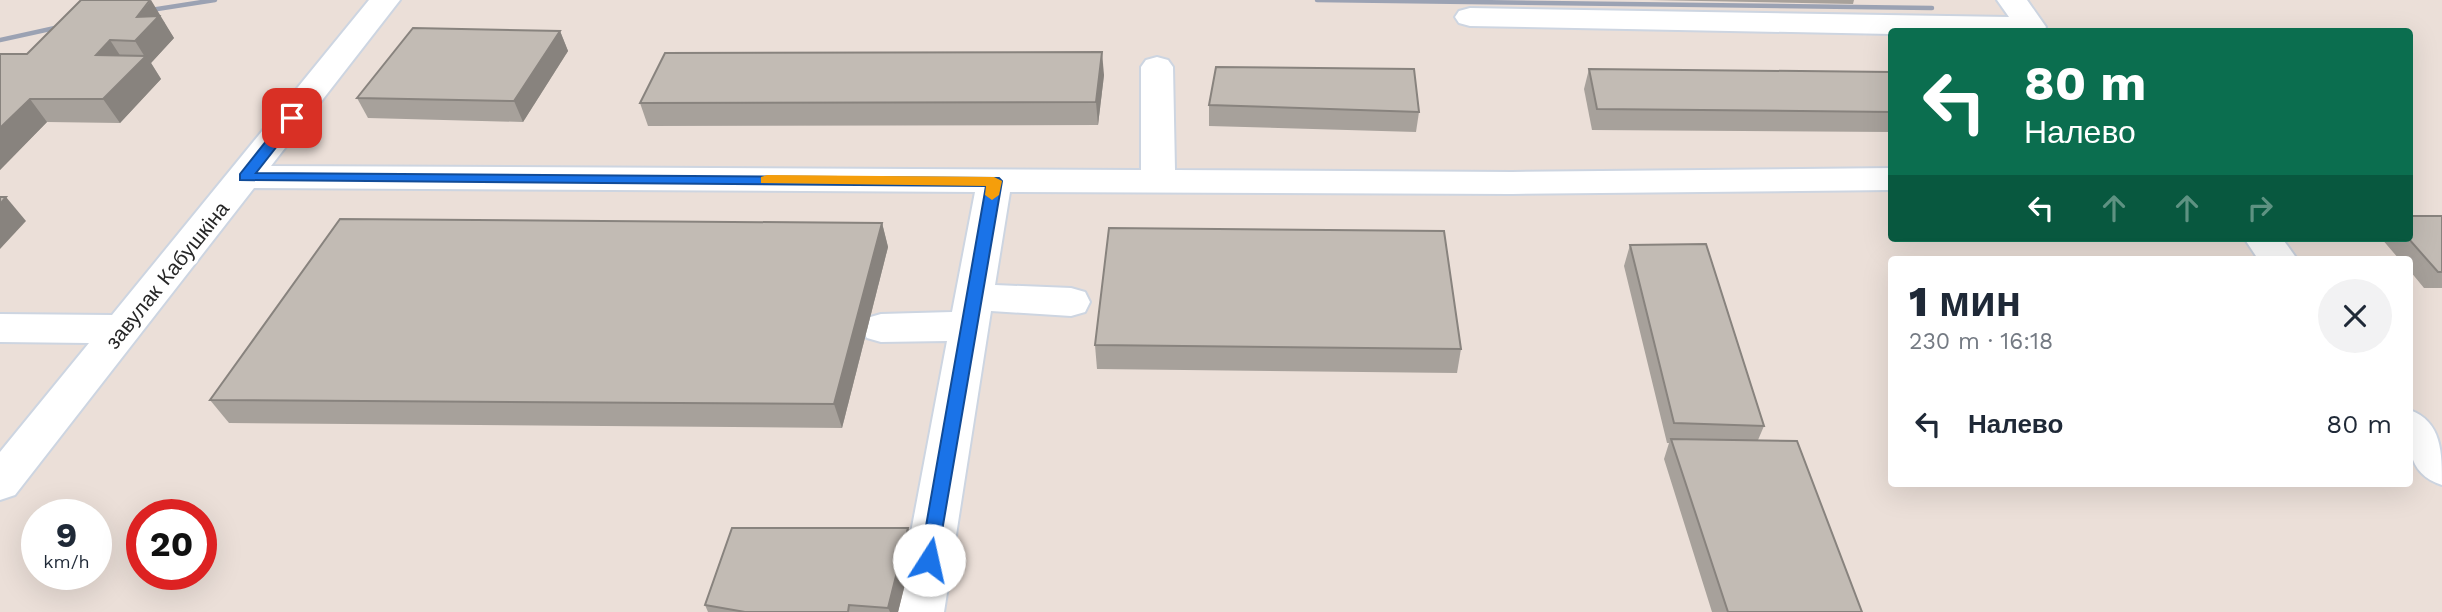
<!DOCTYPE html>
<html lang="ru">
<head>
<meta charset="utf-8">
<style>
	body { margin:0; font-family:"Work Sans",sans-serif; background:#f2f2f3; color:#1f2937; height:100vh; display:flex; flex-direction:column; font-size:26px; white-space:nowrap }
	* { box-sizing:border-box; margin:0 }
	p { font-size:23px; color:#747a83 }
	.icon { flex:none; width:38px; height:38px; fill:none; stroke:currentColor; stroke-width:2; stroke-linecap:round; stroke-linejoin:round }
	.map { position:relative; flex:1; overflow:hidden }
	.panel { position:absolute; left:1888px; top:256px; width:525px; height:231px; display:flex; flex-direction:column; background:#fff; border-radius:7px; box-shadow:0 7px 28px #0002 }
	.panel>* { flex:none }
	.hud { position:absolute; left:1888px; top:28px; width:525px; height:214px; border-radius:7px; box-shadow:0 7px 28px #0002; background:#0b6e4f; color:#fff; overflow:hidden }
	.speed { position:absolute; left:21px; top:499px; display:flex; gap:14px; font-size:35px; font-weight:700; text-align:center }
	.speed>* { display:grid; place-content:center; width:91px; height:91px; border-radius:50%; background:#fff; box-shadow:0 7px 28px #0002; line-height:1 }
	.speed small { font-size:18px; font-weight:400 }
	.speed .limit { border:10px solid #d22; background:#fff; color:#111 }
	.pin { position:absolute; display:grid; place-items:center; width:60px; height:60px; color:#fff; margin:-30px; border-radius:14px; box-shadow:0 4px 10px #0006 }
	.me { position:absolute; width:77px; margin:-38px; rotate:10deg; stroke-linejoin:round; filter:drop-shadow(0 0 5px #0008) }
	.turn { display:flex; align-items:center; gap:24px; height:147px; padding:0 21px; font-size:32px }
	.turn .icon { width:91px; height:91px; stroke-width:2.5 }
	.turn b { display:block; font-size:49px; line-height:60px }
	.lanes { display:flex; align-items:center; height:66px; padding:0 21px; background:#0003; justify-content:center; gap:35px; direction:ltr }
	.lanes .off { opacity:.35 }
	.round { display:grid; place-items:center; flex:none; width:74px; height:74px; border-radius:37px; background:#f2f2f3 }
	.overview { display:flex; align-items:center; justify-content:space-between; height:119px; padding:0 21px }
	h1 { font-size:42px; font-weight:800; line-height:52px }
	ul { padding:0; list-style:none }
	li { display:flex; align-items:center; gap:21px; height:98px; padding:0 21px }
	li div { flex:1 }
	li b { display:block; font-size:26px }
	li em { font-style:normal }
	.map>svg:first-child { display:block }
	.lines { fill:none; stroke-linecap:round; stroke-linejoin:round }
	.minor-casing { stroke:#cdd5e1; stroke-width:4 }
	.minor { fill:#fff; fill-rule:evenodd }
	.rail { stroke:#9ba2b3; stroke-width:4.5 }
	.wall { fill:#a7a19b }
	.shaded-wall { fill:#88837e }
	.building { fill:#c2bbb4; stroke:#88837e; stroke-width:2 }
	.route { fill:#1a73e8; stroke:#114b97; stroke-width:2 }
	.slow { fill:#f59e0b }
	.labels { text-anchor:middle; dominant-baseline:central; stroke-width:7; stroke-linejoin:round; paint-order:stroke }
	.street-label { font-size:21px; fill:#272727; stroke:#fff }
</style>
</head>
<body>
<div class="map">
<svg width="2442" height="612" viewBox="0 0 2442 612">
	<rect width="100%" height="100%" fill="#ebdfd8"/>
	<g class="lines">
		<defs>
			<g id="minor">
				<polygon points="369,0 400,0 271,166 1141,170 1141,67 1146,60 1157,57 1168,60 1173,67 1175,170 1512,172 1892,168 1892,190 1512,194 1010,192 995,285 1071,288 1085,292 1090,302 1085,312 1071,316 991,311 944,612 896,612 947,341 881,342 867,338 861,328 867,318 881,314 952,312 975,192 254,188 15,495 0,500 0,452 89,343 0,342 0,314 112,315"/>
				<polygon points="1997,0 2027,0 2046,27 2043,32 1892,34 1470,26 1459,23 1455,17 1459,11 1470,8 2009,17"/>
				<polygon points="2244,238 2282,238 2297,259 2258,259"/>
				<path d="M2410,410C2442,422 2442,452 2442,485C2405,473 2409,443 2410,410Z"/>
			</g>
		</defs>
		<use href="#minor" class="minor-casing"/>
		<use href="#minor" class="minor"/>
		<g class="rail">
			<polyline points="1317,0 1932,8"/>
			<polyline points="138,12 215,0"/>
			<polyline points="0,40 73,24"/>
		</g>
	</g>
	<g class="wall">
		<polygon points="1649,0 1854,0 1853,4"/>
		<polygon points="165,22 164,23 174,38 151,63 161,79 120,123 47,122 0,170 0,54 27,54"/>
		<polygon points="560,31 568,51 523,122 368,118 357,98"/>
		<polygon points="1589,69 1892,72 1892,132 1592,130 1584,89"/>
		<polygon points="1104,75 1098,125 648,126 640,103"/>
		<polygon points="1209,105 1419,112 1416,132 1209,126"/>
		<polygon points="2442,216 2442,288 2424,288 2410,271 2410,259 2399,259 2381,238 2410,238"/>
		<polygon points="882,223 888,247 842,428 229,423 210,400"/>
		<polygon points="1630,245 1764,426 1758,440 1862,612 1712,612 1664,459 1669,443 1667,443 1624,266"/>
		<polygon points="1095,345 1461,349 1457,373 1097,369"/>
		<polygon points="908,528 914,548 898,612 708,612 705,605"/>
	</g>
	<g class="shaded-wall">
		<polygon points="151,0 174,38 151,63 161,79 120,123 103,99 145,57 135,41 137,17"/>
		<polygon points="560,31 568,51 523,122 514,101"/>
		<polygon points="110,40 125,63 96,55"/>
		<polygon points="1102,52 1104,75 1098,125 1096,102"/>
		<polygon points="30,99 47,122 0,170 0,128"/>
		<polygon points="6,197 26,221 0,249 0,204"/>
		<polygon points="882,223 888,247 842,428 834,404"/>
		<polygon points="908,528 914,548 898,612 890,612 888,608"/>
	</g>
	<g class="building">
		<polygon points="81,0 150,0 137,17 159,16 135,41 110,40 96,55 146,56 103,99 30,99 0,128 0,54 27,54"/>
		<polygon points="413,28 560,31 514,101 357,98"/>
		<polygon points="1102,52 1096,102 640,103 665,53"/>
		<polygon points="1216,67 1414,69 1419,112 1209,105"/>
		<polygon points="1589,69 1892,72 1892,112 1597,109"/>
		<polygon points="0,197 6,197 0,204"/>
		<polygon points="2410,216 2442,216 2442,272 2438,272 2408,238 2410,238"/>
		<polygon points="340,219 882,223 834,404 210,400"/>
		<polygon points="1109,228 1444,231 1461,349 1095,345"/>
		<polygon points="1706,244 1764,426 1674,423 1630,245"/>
		<polygon points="1671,439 1797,441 1862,612 1728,612"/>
		<polygon points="732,528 908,528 888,608 849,605 848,612 745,612 705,605"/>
	</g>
	<polygon class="route" points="292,114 299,118 256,173 999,178 1002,181 936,566 922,566 920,560 986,186 240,180 240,174 287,115"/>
	<polygon class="slow" points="767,175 994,177 1002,181 999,195 992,200 985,195 986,186 761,183 761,177"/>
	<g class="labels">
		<g class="street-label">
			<text transform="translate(167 275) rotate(-51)">завулак Кабушкіна</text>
		</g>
	</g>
</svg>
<div class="speed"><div>9<small>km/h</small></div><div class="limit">20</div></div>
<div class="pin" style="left:292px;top:118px;background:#d93025"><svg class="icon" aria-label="arrive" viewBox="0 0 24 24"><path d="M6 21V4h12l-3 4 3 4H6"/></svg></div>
<svg class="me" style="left:929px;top:560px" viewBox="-20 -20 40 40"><circle r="19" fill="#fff"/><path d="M0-13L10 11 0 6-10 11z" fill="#1a73e8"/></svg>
<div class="hud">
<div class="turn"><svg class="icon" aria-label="left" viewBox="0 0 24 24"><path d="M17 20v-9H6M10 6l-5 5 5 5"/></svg><div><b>80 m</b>Налево</div></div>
<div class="lanes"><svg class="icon" aria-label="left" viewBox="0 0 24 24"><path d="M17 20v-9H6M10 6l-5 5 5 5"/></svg><svg class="icon off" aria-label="ahead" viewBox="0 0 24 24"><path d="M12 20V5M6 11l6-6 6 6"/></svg><svg class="icon off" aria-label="ahead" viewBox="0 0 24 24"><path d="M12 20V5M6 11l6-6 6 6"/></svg><svg class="icon off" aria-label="right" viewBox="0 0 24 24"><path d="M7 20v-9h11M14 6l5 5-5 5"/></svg></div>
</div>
<section class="panel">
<div class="overview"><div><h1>1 мин</h1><p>230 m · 16:18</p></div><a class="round"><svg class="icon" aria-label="close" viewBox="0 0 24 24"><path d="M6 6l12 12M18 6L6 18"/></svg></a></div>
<ul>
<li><svg class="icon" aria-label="left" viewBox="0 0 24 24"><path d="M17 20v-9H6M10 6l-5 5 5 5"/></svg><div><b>Налево</b></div><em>80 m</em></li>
</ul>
</section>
</div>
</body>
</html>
